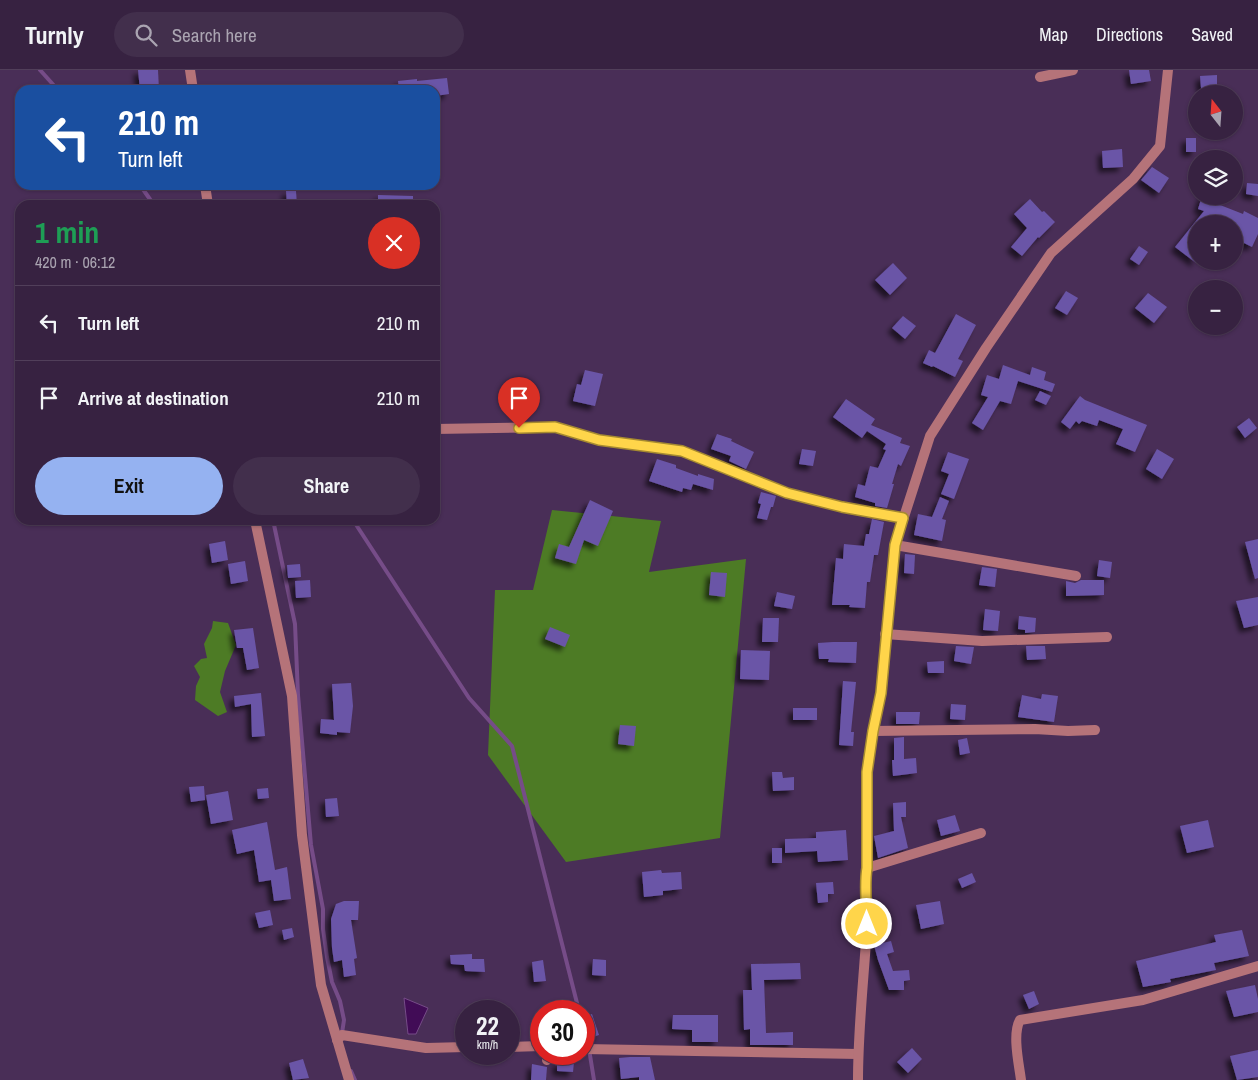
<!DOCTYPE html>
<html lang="en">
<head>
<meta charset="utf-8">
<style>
	body { margin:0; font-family:"Archivo Narrow",sans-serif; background:#422f4c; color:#f1f3f6; height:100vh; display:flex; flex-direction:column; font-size:19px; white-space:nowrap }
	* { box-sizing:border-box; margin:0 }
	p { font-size:16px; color:#aaa4b1 }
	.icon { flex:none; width:28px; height:28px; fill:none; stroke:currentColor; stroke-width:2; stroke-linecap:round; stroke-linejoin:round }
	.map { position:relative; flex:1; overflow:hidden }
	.panel { position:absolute; left:15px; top:130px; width:425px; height:325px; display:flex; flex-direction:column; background:#372241; border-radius:15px; box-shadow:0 1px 4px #0004,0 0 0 1px #513f5a }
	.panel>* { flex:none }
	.guide { position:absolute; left:15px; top:15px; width:425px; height:105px; border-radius:15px; box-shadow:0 1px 4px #0004,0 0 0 1px #513f5a; background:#1a4fa0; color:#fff; overflow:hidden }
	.needle { width:32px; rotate:343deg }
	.buttons { position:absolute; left:1188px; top:15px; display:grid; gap:10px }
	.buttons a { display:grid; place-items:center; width:55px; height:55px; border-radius:50%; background:#372241; box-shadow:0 1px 4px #0004,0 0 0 1px #513f5a; font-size:25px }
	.speed { position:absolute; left:455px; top:930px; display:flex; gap:10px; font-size:25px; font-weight:700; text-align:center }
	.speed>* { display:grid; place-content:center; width:65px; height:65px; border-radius:50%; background:#372241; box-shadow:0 1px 4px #0004,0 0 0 1px #513f5a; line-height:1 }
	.speed small { font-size:12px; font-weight:400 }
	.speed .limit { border:8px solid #d22; background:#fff; color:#111 }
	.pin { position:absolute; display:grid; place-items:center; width:42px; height:42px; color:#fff; margin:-51px -21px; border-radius:50% 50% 50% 0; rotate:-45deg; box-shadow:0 0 5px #0007 }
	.pin .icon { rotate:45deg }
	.me { position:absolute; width:55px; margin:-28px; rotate:0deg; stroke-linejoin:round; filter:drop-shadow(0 0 4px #0008) }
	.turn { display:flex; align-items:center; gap:18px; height:105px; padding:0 20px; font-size:22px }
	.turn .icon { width:65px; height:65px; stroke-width:2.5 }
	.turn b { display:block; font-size:35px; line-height:42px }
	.round { display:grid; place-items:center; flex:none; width:52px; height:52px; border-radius:26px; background:#422f4c }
	.headline { display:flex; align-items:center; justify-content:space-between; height:85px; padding:0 20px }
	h1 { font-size:30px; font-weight:800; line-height:38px; color:#1e9e55 }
	.action { display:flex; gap:10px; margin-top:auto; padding:10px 20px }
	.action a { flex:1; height:58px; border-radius:30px; background:#95b2f1; color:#111; font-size:20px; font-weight:800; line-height:58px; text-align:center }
	.action a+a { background:#422f4c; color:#f1f3f6 }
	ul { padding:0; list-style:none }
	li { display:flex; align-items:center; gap:15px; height:75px; padding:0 20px; border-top:1px solid #513f5a }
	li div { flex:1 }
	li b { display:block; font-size:19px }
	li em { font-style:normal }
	header { display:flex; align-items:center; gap:30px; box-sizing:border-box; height:70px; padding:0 25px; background:#372241; border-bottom:1px solid #513f5a }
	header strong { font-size:24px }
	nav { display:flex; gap:28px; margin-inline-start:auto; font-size:18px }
	.search { width:350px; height:45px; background:#422f4c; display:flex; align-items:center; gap:12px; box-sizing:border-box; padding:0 18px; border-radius:28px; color:#aaa4b1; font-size:19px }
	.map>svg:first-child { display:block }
	.forest { fill:#4d7b25 }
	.water { fill:#410c56; stroke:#764c88 }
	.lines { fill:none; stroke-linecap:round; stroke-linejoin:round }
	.stream { stroke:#764c88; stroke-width:4 }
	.building { fill:#6a55a7; filter:url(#shadow) }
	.minor { stroke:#b57379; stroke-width:10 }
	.route-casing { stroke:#a68a30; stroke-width:12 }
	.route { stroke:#ffd54a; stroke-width:9 }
</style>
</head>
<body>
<header>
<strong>Turnly</strong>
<div class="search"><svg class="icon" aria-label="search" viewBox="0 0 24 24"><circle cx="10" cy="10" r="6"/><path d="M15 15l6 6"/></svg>Search here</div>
<nav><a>Map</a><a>Directions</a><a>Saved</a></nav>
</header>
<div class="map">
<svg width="1258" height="1010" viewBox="0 0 1258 1010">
	<defs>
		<filter id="shadow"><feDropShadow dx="-4.5" dy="4.5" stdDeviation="2.5" flood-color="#0009"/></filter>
	</defs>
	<rect width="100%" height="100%" fill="#492e57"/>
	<g class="forest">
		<polygon points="552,440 661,451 649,502 746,489 720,768 566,792 488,685 495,520 533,520"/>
		<polygon points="213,551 228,553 236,575 225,601 220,622 227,642 218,646 195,630 196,616 200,607 194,596 201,589 207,588 204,574 212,558"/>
	</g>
	<polygon class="water" points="404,928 428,938 416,964 408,964"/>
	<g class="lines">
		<g class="stream">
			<polyline points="40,0 58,20"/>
			<polyline points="140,115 154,135"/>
			<polyline points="273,450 295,554 298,625 311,775 323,839 323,859 327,887 332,912 340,931 344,950 342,963"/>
			<polyline points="353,450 469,628 512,676 579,941"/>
			<polyline points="584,959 589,979 594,1010"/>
			<polyline points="351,1001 355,1010"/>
		</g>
	</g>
	<g class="building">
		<polygon points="138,0 158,0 159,20 140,20"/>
		<polygon points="1129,0 1149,0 1151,11 1131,14"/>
		<polygon points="1217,5 1217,18 1201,18 1200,6"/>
		<polygon points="447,8 449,24 435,26 435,20 399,20 398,11 417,9 417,11"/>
		<rect x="1186" y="68" width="10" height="14"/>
		<polygon points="1122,79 1123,97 1103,98 1102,81"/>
		<polygon points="1152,97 1169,108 1159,123 1141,110"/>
		<polygon points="1247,113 1258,114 1258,126 1246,124"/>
		<polygon points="286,121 296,121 297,135 287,135"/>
		<polygon points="378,125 413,126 413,135 378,135"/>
		<polygon points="1202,126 1212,126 1216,128 1215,133 1243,144 1244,141 1258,148 1258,164 1252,177 1234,168 1234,154 1196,154 1196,193 1175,177 1204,141 1198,139"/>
		<polygon points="1030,129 1042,142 1044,141 1055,152 1039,168 1038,167 1022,186 1011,177 1027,158 1014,144"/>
		<polygon points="1139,176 1148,182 1139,195 1130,189"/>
		<polygon points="893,193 907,208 890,225 875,210"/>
		<polygon points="1066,221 1078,228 1067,245 1055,238"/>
		<polygon points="1148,223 1167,237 1154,253 1135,238"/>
		<polygon points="956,244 976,255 958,289 963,291 955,307 933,296 932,297 923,293 929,280 935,283"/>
		<polygon points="903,246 916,256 905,269 892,258"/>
		<polygon points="1003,295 1030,305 1032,297 1046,302 1044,310 1055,314 1052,322 1018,311 1011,334 1000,331 983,360 972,353 988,327 981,325 987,305 999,309"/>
		<polygon points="585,300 603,304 595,336 573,331 577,314 581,315"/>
		<polygon points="1040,321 1051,326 1046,335 1035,330"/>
		<polygon points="1080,326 1085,330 1147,355 1135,382 1116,374 1123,359 1099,350 1097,356 1082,351 1079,354 1076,351 1070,359 1061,352"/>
		<polygon points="846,329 875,349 871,355 902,368 900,373 910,376 901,396 898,394 892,414 894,414 887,438 875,436 875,433 855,427 858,414 865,416 870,396 878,398 886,380 883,379 886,374 867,361 862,368 833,347"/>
		<polygon points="1249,348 1257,358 1245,368 1237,357"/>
		<polygon points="717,364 732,369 731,371 754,382 746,399 729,391 731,386 711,379"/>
		<polygon points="802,379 816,381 813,396 799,394"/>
		<polygon points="1157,379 1174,389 1162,409 1146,399"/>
		<polygon points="948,382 969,389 954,429 941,424 949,404 941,401"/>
		<polygon points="657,389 676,395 676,398 698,406 698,404 714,409 713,420 693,414 691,420 683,418 682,422 649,411"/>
		<polygon points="761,422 776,426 773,437 771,437 767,450 757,448 761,434 758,433"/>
		<polygon points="940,427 949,431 942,449 946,450 942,471 914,465 918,444 932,447"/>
		<polygon points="590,430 613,441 598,476 584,470 576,494 555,488 559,474 569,477"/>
		<polygon points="872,449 884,452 878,485 874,485 870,512 867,512 865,538 849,537 850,535 832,535 836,488 843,489 844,474 864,476 866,464 869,464"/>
		<polygon points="1258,469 1258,508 1255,509 1245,472"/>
		<polygon points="225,471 228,490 212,493 209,474"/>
		<polygon points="905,484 915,485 914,504 904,503"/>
		<polygon points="1099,490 1112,492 1110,508 1097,506"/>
		<polygon points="245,491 248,511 231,514 228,494"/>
		<polygon points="300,494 301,507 288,508 287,495"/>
		<polygon points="982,497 997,499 995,517 979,515"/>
		<polygon points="711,502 727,503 725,527 709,525"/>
		<polygon points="310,510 311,527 296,528 295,511"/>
		<polygon points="1081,510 1104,510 1104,525 1066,526 1066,511 1075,513"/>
		<polygon points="777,522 795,526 792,539 774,536"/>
		<polygon points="1258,527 1258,555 1244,558 1236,531"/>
		<polygon points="985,539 1000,541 998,561 983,560"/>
		<polygon points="1019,546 1036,548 1035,562 1025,563 1025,560 1018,559"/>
		<polygon points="763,548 779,548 778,572 762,572"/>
		<polygon points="550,557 570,565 565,577 545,569"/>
		<polygon points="253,558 259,598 247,600 243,578 237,578 234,560"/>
		<polygon points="833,572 857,572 856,593 828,592 829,589 819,589 818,573"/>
		<polygon points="956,576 974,577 971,594 954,591"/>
		<polygon points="1026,576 1045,576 1046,589 1027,590"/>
		<polygon points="741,580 770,581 769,610 740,609"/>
		<polygon points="944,591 944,603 928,603 927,592"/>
		<polygon points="843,611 856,612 851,662 854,662 853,676 839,675"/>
		<polygon points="351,613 353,636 350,663 337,662 337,665 320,663 321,649 334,650 332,614"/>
		<polygon points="261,623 265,666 252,667 251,634 235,637 234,626"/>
		<polygon points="1042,624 1058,626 1054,652 1018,647 1022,625 1041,629"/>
		<polygon points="951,634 966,635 965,650 950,649"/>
		<rect x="793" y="638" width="24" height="12"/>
		<polygon points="896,642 920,642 919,654 896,654"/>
		<polygon points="620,655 636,656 634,676 618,674"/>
		<polygon points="904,667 904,689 916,688 917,703 893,706 892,690 894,690 894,668"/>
		<polygon points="967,668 970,683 960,685 958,670"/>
		<polygon points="772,702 782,702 783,708 794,707 794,720 773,721"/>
		<polygon points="204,716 205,730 191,732 189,717"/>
		<polygon points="268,718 269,728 258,729 257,719"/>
		<polygon points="228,721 233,750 211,754 206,725"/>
		<polygon points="337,728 339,746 326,747 325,729"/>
		<polygon points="906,732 906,747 901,747 908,778 878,788 874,766 894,761 893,733"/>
		<polygon points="955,745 960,761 941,766 937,750"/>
		<polygon points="1208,750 1214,777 1187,783 1180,756"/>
		<polygon points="267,752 275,800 287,797 291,829 274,831 271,810 259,812 254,780 237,784 232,760"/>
		<polygon points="846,760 848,790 818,792 817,781 785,783 785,769 816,768 816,762"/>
		<rect x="772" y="778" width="10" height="15"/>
		<polygon points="661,800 662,803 681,802 682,819 663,821 663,825 644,827 642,802"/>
		<polygon points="972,803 976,812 962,818 958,809"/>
		<polygon points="833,812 834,824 828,824 828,832 818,833 816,813"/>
		<polygon points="344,831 359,831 358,850 351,850 357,888 354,889 356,905 344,907 342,890 334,892 332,878 331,849 336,834"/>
		<polygon points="940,831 944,854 921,859 916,835"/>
		<polygon points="270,840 273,855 259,858 255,843"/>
		<polygon points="292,858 294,867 284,870 282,860"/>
		<polygon points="1242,860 1249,886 1214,893 1216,900 1170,909 1171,912 1143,917 1136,891 1216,872 1214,865"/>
		<polygon points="891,871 894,882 887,884 893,901 909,900 910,910 904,911 904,920 889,920 878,890 874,875"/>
		<polygon points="472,884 472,889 484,889 485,902 465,901 464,895 451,894 450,885"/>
		<polygon points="593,889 606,890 606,906 592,905"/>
		<polygon points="543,890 546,911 534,912 532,892"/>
		<polygon points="800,893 801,909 764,910 766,963 793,962 793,975 750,975 750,959 744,960 743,920 752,920 751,894"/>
		<polygon points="1255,915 1258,929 1258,942 1234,947 1226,921"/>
		<polygon points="1034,921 1039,934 1029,939 1023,925"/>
		<polygon points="592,944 599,965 587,969 584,958 584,947"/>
		<polygon points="673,945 718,945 718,972 692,972 692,960 672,959"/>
		<polygon points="912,978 922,989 908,1003 897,992"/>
		<polygon points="1258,980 1258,1007 1237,1010 1230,986"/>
		<polygon points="630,987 650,987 655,1010 639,1010 639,1007 621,1009 619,988"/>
		<polygon points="303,989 309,1008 293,1010 289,993"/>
		<polygon points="557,992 574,992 573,1002 557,1001"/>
		<polygon points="532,994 547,997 546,1010 531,1010"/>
	</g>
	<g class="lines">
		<g class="minor">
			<polyline points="190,0 193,20"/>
			<polyline points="1040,7 1073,0"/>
			<polyline points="205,115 208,135"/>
			<polyline points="435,359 555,357 599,370 682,381 787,423 842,437 903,448"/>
			<polyline points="255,450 292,626 302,765 321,915 349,1010"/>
			<polyline points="895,475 1076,506"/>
			<polyline points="885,564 982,571 1107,567"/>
			<polyline points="873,661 1035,659 1068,661 1095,660"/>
			<polyline points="867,798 981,763"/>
			<polyline points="337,970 342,965 426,978 466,977"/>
			<polyline points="509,977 541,976"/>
			<polyline points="584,979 858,984"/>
			<polyline points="547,990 548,984"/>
			<path d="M858,1010C858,958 864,907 867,856C868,836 864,817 867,798V702L873,661L881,623L895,475L930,366L986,278L1051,183L1133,109L1160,76L1168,0"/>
			<path d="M1021,1010C1019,994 1012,964 1020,950L1143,930L1258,896"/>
		</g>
	</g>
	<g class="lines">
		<defs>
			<path id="route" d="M519,358L555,357L599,370L682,381L787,423L842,437L903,448L895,475L881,623L873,661L867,702V798C864,816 867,835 867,854"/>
		</defs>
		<use href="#route" class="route-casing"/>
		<use href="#route" class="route"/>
	</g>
</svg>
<div class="buttons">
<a><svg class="needle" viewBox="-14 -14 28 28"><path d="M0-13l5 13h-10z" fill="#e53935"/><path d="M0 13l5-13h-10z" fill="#aaa4b1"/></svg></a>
<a><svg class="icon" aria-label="layers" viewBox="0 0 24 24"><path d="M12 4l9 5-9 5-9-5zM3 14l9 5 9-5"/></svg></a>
<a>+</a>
<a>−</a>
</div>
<div class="speed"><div>22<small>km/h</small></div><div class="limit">30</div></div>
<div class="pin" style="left:519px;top:358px;background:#d93025"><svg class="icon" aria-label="arrive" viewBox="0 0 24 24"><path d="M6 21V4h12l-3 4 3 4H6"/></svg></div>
<svg class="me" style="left:867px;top:854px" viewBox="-20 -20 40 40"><circle r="17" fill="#ffd54a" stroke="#fff" stroke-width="3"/><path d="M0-11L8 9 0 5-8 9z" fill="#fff"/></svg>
<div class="guide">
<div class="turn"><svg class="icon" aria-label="left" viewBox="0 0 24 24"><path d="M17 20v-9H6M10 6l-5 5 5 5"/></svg><div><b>210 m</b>Turn left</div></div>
</div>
<section class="panel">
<div class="headline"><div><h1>1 min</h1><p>420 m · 06:12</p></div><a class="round" style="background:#d93025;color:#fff"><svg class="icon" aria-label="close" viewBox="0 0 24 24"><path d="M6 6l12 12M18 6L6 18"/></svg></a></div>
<ul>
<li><svg class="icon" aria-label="left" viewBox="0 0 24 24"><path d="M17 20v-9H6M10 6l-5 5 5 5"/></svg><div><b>Turn left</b></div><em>210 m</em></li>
<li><svg class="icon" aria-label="arrive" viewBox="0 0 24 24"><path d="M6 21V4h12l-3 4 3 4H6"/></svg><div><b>Arrive at destination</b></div><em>210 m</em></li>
</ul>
<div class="action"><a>Exit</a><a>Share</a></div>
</section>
</div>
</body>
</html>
